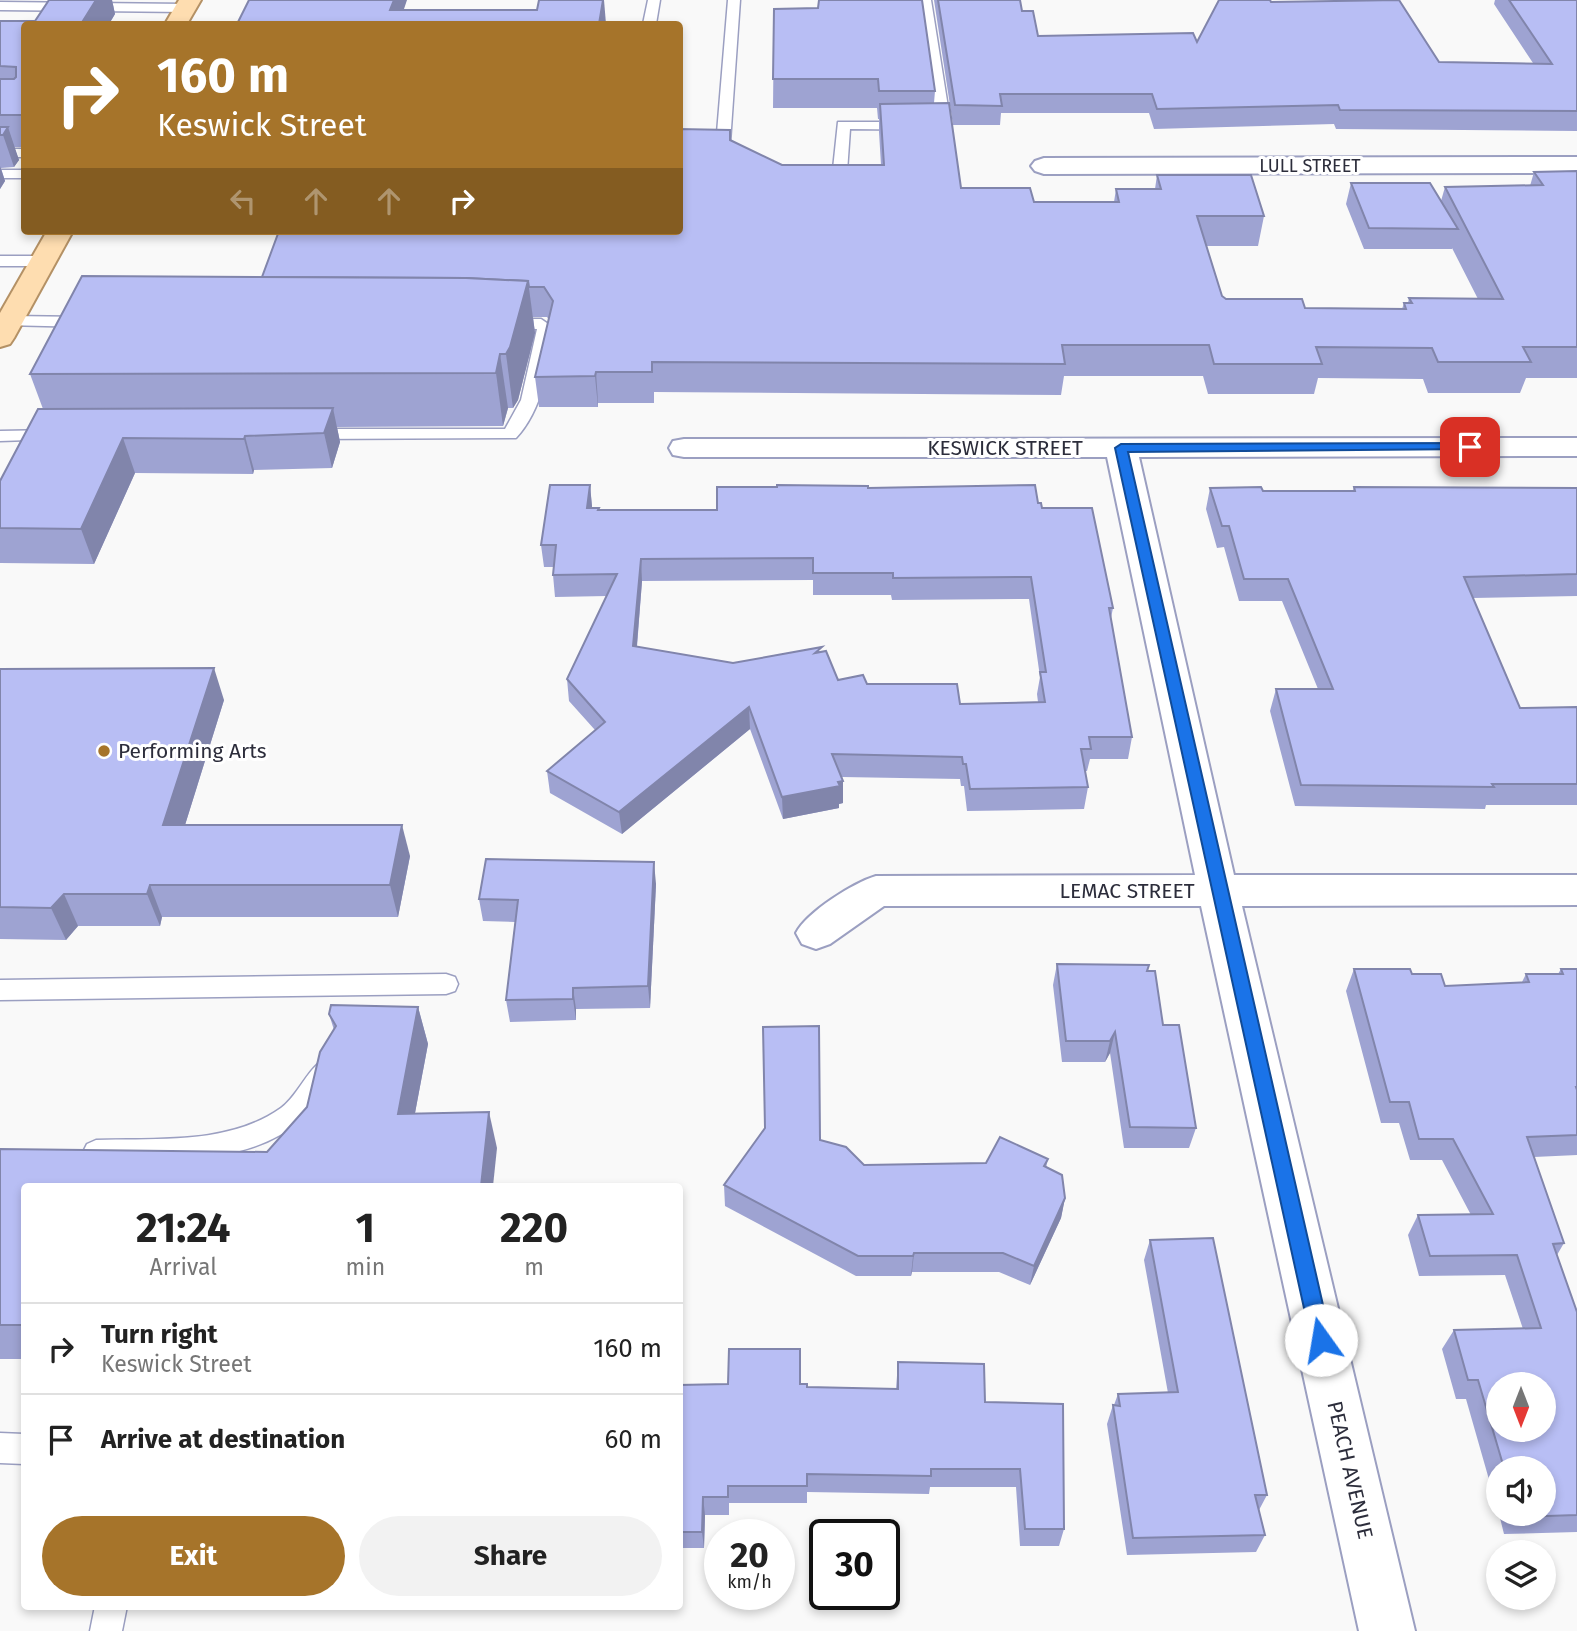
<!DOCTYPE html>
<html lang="en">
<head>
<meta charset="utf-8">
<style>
	body { margin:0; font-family:"Fira Sans",sans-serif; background:#f2f2f2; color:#222; height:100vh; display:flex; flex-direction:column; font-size:26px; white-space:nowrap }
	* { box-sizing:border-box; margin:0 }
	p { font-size:23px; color:#767676 }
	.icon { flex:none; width:38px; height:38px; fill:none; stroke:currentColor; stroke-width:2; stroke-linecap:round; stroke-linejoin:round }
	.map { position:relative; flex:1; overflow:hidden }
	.side { position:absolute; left:21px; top:1183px; width:662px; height:427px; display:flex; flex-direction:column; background:#fff; border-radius:7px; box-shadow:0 4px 10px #0003 }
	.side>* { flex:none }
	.top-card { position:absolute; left:21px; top:21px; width:662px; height:214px; border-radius:7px; box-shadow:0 4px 10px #0003; background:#a6742a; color:#fff; overflow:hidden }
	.needle { width:46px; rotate:180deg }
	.buttons { position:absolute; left:1486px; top:1372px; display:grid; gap:14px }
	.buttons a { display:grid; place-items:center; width:70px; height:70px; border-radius:50%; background:#fff; box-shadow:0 4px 10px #0003; font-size:35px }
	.speed { position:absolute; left:704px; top:1519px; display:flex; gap:14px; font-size:35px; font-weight:700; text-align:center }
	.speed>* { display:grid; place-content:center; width:91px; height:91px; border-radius:50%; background:#fff; box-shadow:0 4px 10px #0003; line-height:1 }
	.speed small { font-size:18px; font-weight:400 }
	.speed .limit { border:4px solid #111; border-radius:10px; background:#fff; color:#111 }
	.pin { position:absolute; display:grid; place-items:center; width:60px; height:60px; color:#fff; margin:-30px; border-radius:14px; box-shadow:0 4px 10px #0006 }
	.me { position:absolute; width:77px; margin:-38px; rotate:347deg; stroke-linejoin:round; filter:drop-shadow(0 0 5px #0008) }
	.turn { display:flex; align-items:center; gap:24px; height:147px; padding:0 21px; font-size:32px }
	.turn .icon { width:91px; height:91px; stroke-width:2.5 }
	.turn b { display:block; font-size:49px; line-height:60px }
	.lanes { display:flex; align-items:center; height:66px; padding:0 21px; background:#0003; justify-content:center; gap:35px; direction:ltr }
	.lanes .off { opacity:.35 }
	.eta { display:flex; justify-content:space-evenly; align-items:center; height:119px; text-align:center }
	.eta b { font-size:42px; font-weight:700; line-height:49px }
	.primary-button { display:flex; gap:14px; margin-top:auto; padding:14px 21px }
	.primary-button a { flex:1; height:80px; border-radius:42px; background:#a6742a; color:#fff; font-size:28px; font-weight:700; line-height:80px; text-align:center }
	.primary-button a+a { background:#f2f2f2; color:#222 }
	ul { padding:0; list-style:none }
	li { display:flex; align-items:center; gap:21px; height:91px; padding:0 21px; border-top:2px solid #e0e0e0 }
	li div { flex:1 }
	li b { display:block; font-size:26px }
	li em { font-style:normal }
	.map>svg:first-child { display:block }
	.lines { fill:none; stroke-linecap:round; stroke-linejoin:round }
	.service-casing { stroke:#9b9fc1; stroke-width:3 }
	.minor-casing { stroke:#9b9fc1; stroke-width:4 }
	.primary-casing { stroke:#b49165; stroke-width:4 }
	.service { fill:#fff; fill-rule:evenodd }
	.minor { fill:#fff; fill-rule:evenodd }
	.primary { fill:#feddb0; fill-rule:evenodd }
	.wall { fill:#9ea3d2; fill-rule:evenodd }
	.shaded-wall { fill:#8185ab }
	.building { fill:#b8bef4; stroke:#8185ab; stroke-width:2; fill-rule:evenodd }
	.route { fill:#1a73e8; stroke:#114b97; stroke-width:2 }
	.poi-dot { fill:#a6742a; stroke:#fff; stroke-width:2.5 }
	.labels { text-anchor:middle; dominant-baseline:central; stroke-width:6; stroke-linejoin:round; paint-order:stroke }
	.far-street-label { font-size:18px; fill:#2c2d3b; stroke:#fff }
	.street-label { font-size:21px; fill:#2c2d3b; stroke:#fff }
	.poi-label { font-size:21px; fill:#2c2d3b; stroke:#fff; text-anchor:start }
</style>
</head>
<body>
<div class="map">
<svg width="1577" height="1631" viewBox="0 0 1577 1631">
	<rect width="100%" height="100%" fill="#f9f9f9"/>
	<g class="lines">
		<defs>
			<g id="service">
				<polygon points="648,0 660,0 656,24 643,24"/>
				<polygon points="728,0 740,0 730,143 745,151 738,155 716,145"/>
				<polygon points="919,0 931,0 951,126 944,130 850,129 847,172 824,182 814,182 811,179 833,169 838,122 936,122"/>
				<polygon points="0,2 186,4 192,8 186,12 0,10"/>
				<rect x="0" y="149" width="24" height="8"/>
				<rect x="0" y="170" width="24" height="8"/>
				<polygon points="0,256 44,256 52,261 44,266 0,266"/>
				<polygon points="10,316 86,317 94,322 86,327 4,325 2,321"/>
				<path d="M502,319H541L554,328C549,365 543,409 516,438L308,439L299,434L308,429H505L521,400L537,329L496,328L494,324L496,320Z"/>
				<polygon points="53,430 59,431 62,435 59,439 0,441 0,431"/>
				<polygon points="446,974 455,977 458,984 455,991 446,994 0,1000 0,980"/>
				<path d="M329,1057L338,1060L342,1068C291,1169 193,1159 96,1164L87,1160L83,1152L87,1144L96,1140C157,1138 229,1145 281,1108C300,1094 308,1065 329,1057Z"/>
				<polygon points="0,1433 24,1434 24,1464 0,1463"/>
				<polygon points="95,1606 127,1606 122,1631 90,1631"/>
			</g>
			<g id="minor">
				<polygon points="1577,157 1577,173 1044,174 1035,171 1031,166 1035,161 1044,158"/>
				<path d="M1577,438V456L1139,457L1234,875H1577V905L1242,906L1415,1631H1359L1201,906H884L830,944L816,949L802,944L796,933C807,912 853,883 876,876L1195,875L1107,457H684L673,455L669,448L673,441L684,439Z"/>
			</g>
			<g id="primary">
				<polygon points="179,0 201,0 187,24 165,24"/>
				<polygon points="47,231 73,231 14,338 10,344 0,347 0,313"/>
			</g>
		</defs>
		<use href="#service" class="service-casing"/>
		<use href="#minor" class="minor-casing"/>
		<use href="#primary" class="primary-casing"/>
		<use href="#service" class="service"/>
		<use href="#minor" class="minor"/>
		<use href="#primary" class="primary"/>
	</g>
	<g class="wall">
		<polygon points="49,0 112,0 115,14 109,24 24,24 24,147 14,147 19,160 14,167 1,168 5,181 0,189 0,21 35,21"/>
		<polygon points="934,0 1020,0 1022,11 1038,36 1197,42 1271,2 1439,62 1533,63 1494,4 1495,0 1577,0 1577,131 1336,129 1334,124 1154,129 1149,113 1001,113 1000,125 953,125"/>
		<polygon points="774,9 935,91 934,103 961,188 1034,202 1114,202 1116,189 1155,189 1157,175 1264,216 1258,246 1206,246 1222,296 1226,299 1305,308 1402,309 1404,303 1408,303 1409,298 1478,299 1452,248 1452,249 1364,249 1346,204 1351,183 1441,201 1445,187 1530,186 1534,172 1577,171 1577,378 1526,378 1520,393 1428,393 1423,379 1318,378 1314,394 1208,394 1203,376 1064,376 1061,395 654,392 654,403 598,403 598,407 539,407 535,377 549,320 547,317 533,317 535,333 518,400 513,408 508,408 503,426 337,427 340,442 332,468 254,470 253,474 135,473 94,564 0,563 0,481 43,409 30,374 262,277 730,140 782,165 881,165 879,132 879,119 878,119 877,108 773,108"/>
		<path d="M590,485L592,508L599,510H717L868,488L1038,503L1113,608L1111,618L1132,737L1128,759H1090L1087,771H1085L1088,787L1084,809L967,811L964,786H961L960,779L842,777L843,781V803L839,804V808L783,819L750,729L622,834L550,793L547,771L595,730L569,701L567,679L607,596L555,597L553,575L554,567H544L541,545ZM813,580V595H891L892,600L1029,599L1040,677L1037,694L1038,702L960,704L867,684L838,680L822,651L733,663L637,647L642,581Z"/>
		<polygon points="1354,487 1577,488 1577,596 1473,598 1520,708 1577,707 1577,805 1486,805 1485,809 1295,806 1270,711 1276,689 1318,689 1282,601 1239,601 1224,547 1217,548 1206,509 1210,488 1263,491 1353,491"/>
		<polygon points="0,669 224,700 185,825 410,856 398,917 162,917 160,926 78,926 66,940 0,939"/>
		<polygon points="656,884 650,1008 576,1009 576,1020 510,1022 506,1000 515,922 483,921 479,899"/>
		<polygon points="1057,964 1148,971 1163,1025 1196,1128 1189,1148 1124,1148 1110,1053 1105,1062 1062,1062 1053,985"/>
		<polygon points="1354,969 1412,974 1445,986 1522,982 1526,974 1558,974 1561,969 1577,969 1577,1155 1534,1157 1564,1243 1557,1255 1577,1312 1577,1532 1504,1534 1499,1514 1544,1514 1544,1468 1498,1468 1498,1511 1466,1399 1456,1399 1442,1349 1454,1330 1523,1329 1505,1275 1419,1276 1408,1235 1418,1215 1471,1215 1442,1160 1410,1160 1399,1123 1381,1123 1346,991"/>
		<polygon points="418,1007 428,1044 415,1113 497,1148 24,1186 24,1359 0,1359 0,1149 267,1152 307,1107 334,1030 329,1014"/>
		<polygon points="765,1128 820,1140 864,1165 986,1163 1048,1159 1046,1168 1065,1198 1061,1218 1030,1285 999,1272 912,1272 911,1276 856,1276 725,1206 724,1185"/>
		<polygon points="1150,1240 1267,1495 1259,1510 1265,1535 1256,1552 1127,1555 1107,1424 1113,1405 1114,1405 1118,1394 1168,1393 1144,1260"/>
		<polygon points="898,1362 985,1402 1064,1529 1059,1546 1020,1546 1016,1487 930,1487 929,1494 807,1492 807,1503 729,1503 729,1515 705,1515 704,1548 679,1548 679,1385 800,1384 807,1387 896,1389"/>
	</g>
	<g class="shaded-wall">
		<polygon points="96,0 112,0 115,14 109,24 81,24"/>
		<polygon points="394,0 407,0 399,24 390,10"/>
		<polygon points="603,0 604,0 606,24 599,24"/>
		<polygon points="24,111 24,124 22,115"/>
		<polygon points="8,127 19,160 14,167 3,135"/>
		<polygon points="0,166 5,181 0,189"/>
		<polygon points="528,281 535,333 518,400 513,408 506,354"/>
		<polygon points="500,354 508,408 503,426 496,373"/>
		<polygon points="596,372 598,403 598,407 595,376"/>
		<polygon points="333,408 340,442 332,468 324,433"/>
		<polygon points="245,436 254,470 253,474 244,439"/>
		<polygon points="123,438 135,473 94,564 81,529"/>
		<polygon points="590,485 592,506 589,530 587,508"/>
		<polygon points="641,559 642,581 635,668 633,646"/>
		<polygon points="214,668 224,700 175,857 163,825"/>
		<polygon points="749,707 750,729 622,834 619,812"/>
		<polygon points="843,781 843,803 839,804 839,808 783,819 782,797"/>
		<polygon points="402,825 410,856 398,917 390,885"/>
		<polygon points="654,862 656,884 650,1008 648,986"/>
		<polygon points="150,885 162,917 160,926 147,894"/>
		<polygon points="64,894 78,926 66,940 51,908"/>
		<polygon points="573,988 576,1009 576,1020 573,999"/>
		<polygon points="418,1007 428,1044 408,1150 398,1114"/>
		<polygon points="1115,1032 1110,1053 1105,1062 1110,1041"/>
		<polygon points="489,1112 497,1148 493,1186 481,1186"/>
		<polygon points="1065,1198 1061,1218 1030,1285 1034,1266"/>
		<polygon points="914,1253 912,1272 911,1276 913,1256"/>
		<polygon points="703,1497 705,1515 704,1548 702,1532"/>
	</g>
	<g class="building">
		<polygon points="49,0 96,0 81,24 24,24 24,111 22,115 0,115 0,79 14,79 16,77 16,67 0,66 0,21 35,21"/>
		<polygon points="249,0 394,0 390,10 537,10 539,0 603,0 599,24 237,24"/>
		<polygon points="819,0 922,0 935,91 879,91 878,79 773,79 774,9 818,8"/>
		<polygon points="938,0 1020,0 1022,11 1033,11 1038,36 1193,33 1197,42 1219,0 1270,0 1271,2 1399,0 1439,62 1552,64 1509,0 1577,0 1577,111 1340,110 1338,105 1157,109 1152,94 1000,94 1002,106 955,105"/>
		<polygon points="949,103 961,188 1030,188 1034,202 1119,202 1116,189 1161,189 1157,175 1251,175 1264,216 1197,216 1222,296 1226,299 1302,299 1305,308 1406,309 1404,303 1412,303 1409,298 1503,299 1445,187 1543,185 1534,172 1577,171 1577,347 1523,347 1531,362 1438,362 1432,348 1316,347 1322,364 1214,364 1209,345 1062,345 1065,364 652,362 652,372 596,372 595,376 535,377 553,301 544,287 529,287 528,281 466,278 262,277 279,231 679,231 679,129 730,130 730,140 782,165 884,165 880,104"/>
		<polygon points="0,127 8,127 3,135 0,135"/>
		<polygon points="1351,183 1430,183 1458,229 1369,228"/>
		<polygon points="82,276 466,278 528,281 510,347 506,354 500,354 496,373 30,374"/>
		<polygon points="333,408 324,433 245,436 244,439 123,438 81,529 0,528 0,481 38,409"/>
		<path d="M550,485H590L587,508H599L598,510H717V487H777V485L868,486V488L1035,485L1038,503H1041L1042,508H1092L1113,608H1109L1132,737H1089L1091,749H1081L1088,787L970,789L966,764H963L962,757L832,754L843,781L838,782L840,786L782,797L749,707L619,812L547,771L605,722L567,679L617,574L553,575L556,545H541ZM813,558V573H893V578L1031,577L1046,672H1040L1045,702L960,704L957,684H867L863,675L838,680L826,651L815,653L822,647L733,663L633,646L641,559Z"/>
		<polygon points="1261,487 1263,491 1355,491 1354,487 1577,488 1577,574 1464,577 1520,708 1577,707 1577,784 1492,784 1494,787 1301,785 1276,689 1333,689 1288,579 1244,579 1229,526 1222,526 1210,488"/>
		<polygon points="214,668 163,825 402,825 390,885 150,885 147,894 64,894 51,908 0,907 0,669"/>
		<polygon points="486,859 654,862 648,986 573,988 573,999 506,1000 518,900 479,899"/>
		<polygon points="1057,964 1149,965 1147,971 1155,971 1163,1025 1179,1025 1196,1128 1130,1127 1115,1032 1110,1041 1066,1041"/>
		<path d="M1354,969H1410L1412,974H1441L1445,986L1529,982L1526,974H1563L1561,969H1577V1087H1576L1577,1090V1135L1527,1137L1564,1243L1553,1244L1577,1312V1515L1518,1517L1517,1514H1544V1468H1504L1478,1380H1468L1454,1330L1541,1328L1517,1255L1430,1256L1418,1215L1493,1214L1453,1139H1419L1409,1102H1390ZM1498,1384H1544V1430H1498Z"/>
		<polygon points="331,1005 418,1007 398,1114 489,1112 481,1186 24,1186 24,1325 0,1325 0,1149 267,1152 307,1107 320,1052 336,1026 329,1014"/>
		<polygon points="819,1026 820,1140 846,1147 864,1165 986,1163 1000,1137 1048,1159 1044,1166 1062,1175 1065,1198 1034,1266 1003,1253 914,1253 913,1256 858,1256 724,1185 765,1128 763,1027"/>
		<polygon points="1213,1238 1267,1495 1255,1495 1265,1535 1133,1538 1113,1405 1120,1406 1118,1394 1178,1392 1150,1240"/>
		<polygon points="729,1349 800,1349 800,1384 807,1384 807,1387 898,1389 898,1362 984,1364 985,1402 1063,1404 1064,1529 1025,1529 1020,1469 931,1469 931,1476 807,1474 807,1486 728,1486 728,1497 703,1497 702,1532 679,1532 679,1385 728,1384"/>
	</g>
	<polygon class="route" points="1470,443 1474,444 1474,449 1128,452 1331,1340 1328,1347 1321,1350 1314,1347 1311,1340 1115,448 1121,444"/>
	<circle class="poi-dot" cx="104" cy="751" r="7"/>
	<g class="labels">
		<g class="far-street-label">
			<text x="1310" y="166">LULL STREET</text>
		</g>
		<g class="street-label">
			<text x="1005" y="448">KESWICK STREET</text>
			<text x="1127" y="891">LEMAC STREET</text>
			<text transform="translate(1350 1470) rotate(77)">PEACH AVENUE</text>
		</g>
		<g class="poi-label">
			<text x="118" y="751">Performing Arts</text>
		</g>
	</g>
</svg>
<div class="buttons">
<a><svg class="needle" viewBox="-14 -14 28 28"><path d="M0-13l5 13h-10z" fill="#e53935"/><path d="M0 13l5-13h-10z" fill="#767676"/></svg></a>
<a><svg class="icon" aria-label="sound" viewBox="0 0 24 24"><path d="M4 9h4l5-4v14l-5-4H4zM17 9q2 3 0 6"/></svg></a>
<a><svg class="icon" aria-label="layers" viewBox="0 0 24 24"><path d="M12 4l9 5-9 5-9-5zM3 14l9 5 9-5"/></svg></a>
</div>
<div class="speed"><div>20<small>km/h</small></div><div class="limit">30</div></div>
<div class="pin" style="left:1470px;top:447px;background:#d93025"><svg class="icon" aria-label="arrive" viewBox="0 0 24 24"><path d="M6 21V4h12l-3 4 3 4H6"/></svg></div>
<svg class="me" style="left:1321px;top:1340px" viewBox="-20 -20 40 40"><circle r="19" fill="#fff"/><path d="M0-13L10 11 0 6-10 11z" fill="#1a73e8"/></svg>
<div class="top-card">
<div class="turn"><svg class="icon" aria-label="right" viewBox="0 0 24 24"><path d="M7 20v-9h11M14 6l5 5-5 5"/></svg><div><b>160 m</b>Keswick Street</div></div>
<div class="lanes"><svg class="icon off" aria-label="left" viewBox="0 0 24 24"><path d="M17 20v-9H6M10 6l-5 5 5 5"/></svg><svg class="icon off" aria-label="ahead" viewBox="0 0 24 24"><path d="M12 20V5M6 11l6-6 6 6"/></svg><svg class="icon off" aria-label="ahead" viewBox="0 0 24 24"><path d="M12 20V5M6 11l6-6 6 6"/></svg><svg class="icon" aria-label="right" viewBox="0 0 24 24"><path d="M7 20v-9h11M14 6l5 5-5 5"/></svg></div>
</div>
<section class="side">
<div class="eta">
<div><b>21:24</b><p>Arrival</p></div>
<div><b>1</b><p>min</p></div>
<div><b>220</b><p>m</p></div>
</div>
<ul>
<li><svg class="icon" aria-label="right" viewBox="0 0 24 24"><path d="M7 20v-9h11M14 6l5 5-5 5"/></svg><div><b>Turn right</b><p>Keswick Street</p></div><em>160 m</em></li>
<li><svg class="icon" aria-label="arrive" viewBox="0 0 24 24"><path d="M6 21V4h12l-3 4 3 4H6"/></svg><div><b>Arrive at destination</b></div><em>60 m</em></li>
</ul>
<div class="primary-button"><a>Exit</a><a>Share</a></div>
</section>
</div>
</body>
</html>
